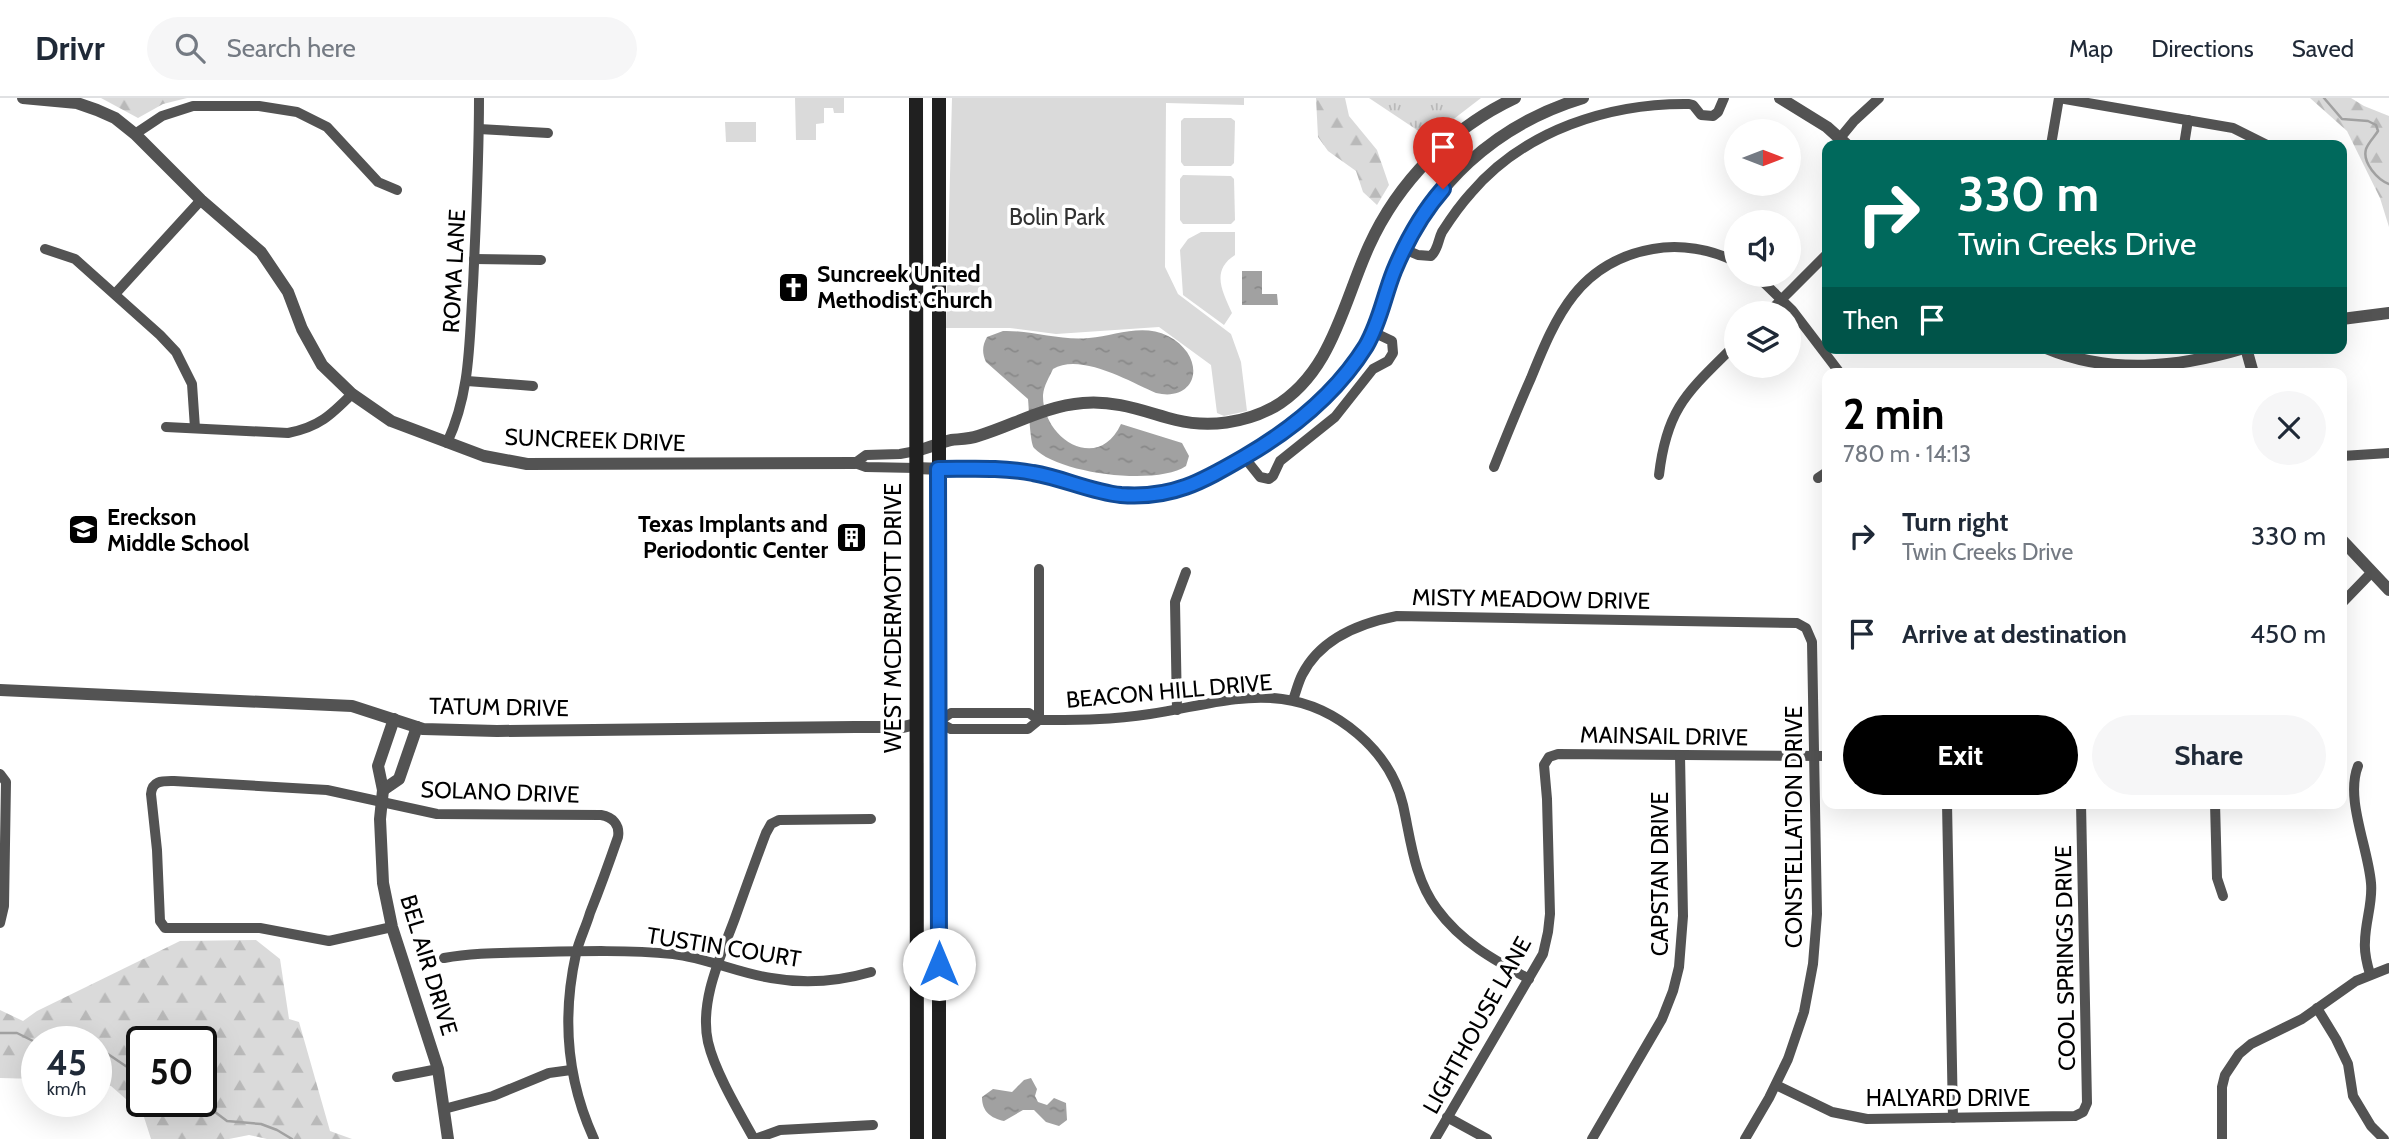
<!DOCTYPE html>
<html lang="en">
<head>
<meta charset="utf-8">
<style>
	body { margin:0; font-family:Cabin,sans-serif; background:#f6f6f7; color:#1f2937; height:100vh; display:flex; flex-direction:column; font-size:26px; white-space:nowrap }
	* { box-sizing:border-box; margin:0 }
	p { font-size:23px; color:#747a83 }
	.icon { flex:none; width:38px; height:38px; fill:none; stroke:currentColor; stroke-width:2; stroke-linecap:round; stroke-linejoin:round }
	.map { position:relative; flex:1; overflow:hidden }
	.sheet { position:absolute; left:1822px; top:270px; width:525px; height:441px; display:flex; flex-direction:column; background:#fff; border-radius:14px; box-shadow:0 7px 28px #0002 }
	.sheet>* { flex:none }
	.top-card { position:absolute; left:1822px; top:42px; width:525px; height:214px; border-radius:14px; box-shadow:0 7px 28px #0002; background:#00695c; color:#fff; overflow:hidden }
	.needle { width:46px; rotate:90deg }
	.controls { position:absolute; left:1724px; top:21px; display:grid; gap:14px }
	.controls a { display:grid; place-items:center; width:77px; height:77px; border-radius:50%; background:#fff; box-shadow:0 7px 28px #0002; font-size:35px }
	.speed { position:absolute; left:21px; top:928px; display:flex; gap:14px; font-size:35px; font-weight:700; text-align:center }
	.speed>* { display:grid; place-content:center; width:91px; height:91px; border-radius:50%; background:#fff; box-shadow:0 7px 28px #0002; line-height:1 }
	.speed small { font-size:18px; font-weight:400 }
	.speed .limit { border:4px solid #111; border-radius:10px; background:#fff; color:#111 }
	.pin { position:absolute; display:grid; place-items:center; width:60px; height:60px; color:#fff; margin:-72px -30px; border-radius:50% 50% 50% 0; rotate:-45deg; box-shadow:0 0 7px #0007 }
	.pin .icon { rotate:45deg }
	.me { position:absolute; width:77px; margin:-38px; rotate:0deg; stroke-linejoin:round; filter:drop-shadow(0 0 5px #0008) }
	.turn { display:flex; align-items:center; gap:24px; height:147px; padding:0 21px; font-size:32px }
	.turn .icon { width:91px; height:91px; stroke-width:2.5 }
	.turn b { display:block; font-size:49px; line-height:60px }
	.then { display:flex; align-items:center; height:66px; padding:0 21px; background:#0003; gap:14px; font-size:26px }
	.round { display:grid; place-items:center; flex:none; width:74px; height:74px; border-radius:37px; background:#f6f6f7 }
	.head { display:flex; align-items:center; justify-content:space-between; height:119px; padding:0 21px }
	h1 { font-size:42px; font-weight:700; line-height:52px; color:#000 }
	.button { display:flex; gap:14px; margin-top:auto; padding:14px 21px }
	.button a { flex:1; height:80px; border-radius:42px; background:#000; color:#fff; font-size:28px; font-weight:700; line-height:80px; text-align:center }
	.button a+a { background:#f6f6f7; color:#1f2937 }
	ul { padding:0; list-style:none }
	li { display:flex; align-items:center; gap:21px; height:98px; padding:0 21px }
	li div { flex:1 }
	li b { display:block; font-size:26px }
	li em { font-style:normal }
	header { display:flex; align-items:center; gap:42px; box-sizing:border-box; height:98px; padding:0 35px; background:#fff; border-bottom:2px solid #e0e1e3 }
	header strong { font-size:33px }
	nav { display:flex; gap:38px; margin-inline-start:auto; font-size:24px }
	.search { width:490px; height:63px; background:#f6f6f7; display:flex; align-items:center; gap:18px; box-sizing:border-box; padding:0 24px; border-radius:38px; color:#747a83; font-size:26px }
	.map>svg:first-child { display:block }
	.grass { fill:url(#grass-tufts) }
	.forest { fill:url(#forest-firs); fill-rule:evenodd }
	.park { fill:#dadada }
	.water { fill:url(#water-ripples) }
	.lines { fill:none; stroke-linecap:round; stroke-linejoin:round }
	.stream { stroke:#a1a1a1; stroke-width:2.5 }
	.minor { stroke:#535353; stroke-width:10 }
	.tertiary { stroke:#535353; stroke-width:12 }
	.secondary { stroke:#202020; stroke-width:14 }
	.route-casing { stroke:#114b97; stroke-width:18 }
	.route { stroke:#1a73e8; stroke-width:12 }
	.labels { text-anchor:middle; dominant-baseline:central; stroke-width:7; stroke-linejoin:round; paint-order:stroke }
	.park-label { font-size:23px; fill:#313131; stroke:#fff }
	.street-label { font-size:23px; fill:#000; stroke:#fff }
	.poi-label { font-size:23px; font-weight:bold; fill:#000; stroke:#fff; text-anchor:start }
</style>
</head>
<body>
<header>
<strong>Drivr</strong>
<div class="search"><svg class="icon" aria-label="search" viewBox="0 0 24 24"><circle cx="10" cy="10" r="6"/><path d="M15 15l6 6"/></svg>Search here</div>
<nav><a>Map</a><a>Directions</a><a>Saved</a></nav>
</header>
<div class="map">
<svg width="2389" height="1041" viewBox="0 0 2389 1041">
	<defs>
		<pattern id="grass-tufts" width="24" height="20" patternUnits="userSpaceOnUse" patternTransform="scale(1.75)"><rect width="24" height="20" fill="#dadada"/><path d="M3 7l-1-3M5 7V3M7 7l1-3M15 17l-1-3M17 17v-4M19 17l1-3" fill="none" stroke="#b9b9b9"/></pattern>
		<pattern id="forest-firs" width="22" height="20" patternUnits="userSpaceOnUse" patternTransform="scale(1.75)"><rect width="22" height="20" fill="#dadada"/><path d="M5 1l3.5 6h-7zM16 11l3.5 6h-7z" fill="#b9b9b9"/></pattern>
		<pattern id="water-ripples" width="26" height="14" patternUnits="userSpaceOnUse" patternTransform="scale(1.75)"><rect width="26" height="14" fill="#a1a1a1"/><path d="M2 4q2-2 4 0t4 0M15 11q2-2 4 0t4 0" fill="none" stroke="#898989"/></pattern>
	</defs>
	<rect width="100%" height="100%" fill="#fff"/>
	<polygon class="grass" points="1369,0 1481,0 1429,40"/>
	<g class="forest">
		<polygon points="101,0 187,0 163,6 138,20"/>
		<polygon points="1316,0 1345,0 1349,18 1377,52 1389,87 1377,107 1363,94 1356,73 1328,53 1318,39"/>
		<polygon points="2310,0 2351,0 2364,8 2389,18 2389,129 2380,100 2347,33"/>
		<path d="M256,842L280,861L289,921L299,924L330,1033L352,1041H267L249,1037L229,1041H151L143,1016L111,988L96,986V943H37V981L0,980V912L23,923L37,913L180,843ZM142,943H201V1003H142Z"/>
	</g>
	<g class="park">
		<polygon points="795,0 844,0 844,15 834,15 833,10 824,10 824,25 816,26 816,42 796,42"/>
		<polygon points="952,0 1244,0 1244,7 1166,5 1165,169 1178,196 1231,236 1241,264 1247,313 1224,318 1217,315 1211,267 1159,229 1056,236 1010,230 946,230"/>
		<polygon points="1184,20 1231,20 1235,23 1234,65 1231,68 1184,68 1181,64 1181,23"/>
		<polygon points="725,24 756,24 756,44 726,44"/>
		<polygon points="1183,77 1231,78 1234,81 1235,122 1231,126 1183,126 1180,122 1180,81"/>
		<path d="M1201,134H1235V157C1210,173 1223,194 1232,215L1224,227L1183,197L1180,152L1188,141Z"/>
	</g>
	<g class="water">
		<polygon points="1242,173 1262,173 1262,196 1277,196 1278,207 1242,207"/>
		<path d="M1003,233C1031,232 1060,243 1089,240C1115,238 1142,225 1168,238C1208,259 1198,305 1156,295C1131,284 1080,254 1053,271C1049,280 1044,287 1043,297C1042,340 1098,376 1121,326L1182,345L1189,358L1186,368C1157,388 1058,376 1034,350C1030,345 1029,311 1028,301L986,264C982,255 982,248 987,239Z"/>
		<path d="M1031,980L1037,991L1035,998L1038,1004L1047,1007L1054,1000L1066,1005L1067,1022L1059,1028L1046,1024L1034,1012H1023L1004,1023C991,1020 982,1014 982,999L993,991L1012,994L1024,982Z"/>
	</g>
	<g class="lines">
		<g class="stream">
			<path d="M2324,0L2342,21L2368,23L2376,27L2378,33C2375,38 2368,45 2366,51C2362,65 2378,82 2389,86"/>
			<polyline points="0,935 17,935 37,945"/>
			<polyline points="96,948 142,979"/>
			<polyline points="201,991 211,1011 227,1023 261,1026 277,1032 292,1041"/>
		</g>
		<g class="minor">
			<polyline points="2059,0 2233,30 2267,47"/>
			<polyline points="479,31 548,35"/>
			<polyline points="135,36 162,18 193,8 259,8 297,14 327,29 378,84 397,92"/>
			<polyline points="1840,40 1854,23 1879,0"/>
			<polyline points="2051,47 2059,0"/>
			<polyline points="2184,47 2188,22"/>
			<polyline points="45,151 75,161 160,237 176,254 192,286 195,330"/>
			<path d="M1404,151L1418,157L1431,158C1438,152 1438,142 1442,134C1451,120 1460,107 1471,95C1525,32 1609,5 1689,6L1693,7L1701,17L1713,18L1718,14L1724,0"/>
			<polyline points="474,161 541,162"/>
			<polyline points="1756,177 1792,212 1840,275"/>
			<polyline points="115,196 201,102"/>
			<polyline points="1768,215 1827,156"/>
			<polyline points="467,283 533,288"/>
			<path d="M166,329L288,335C319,329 331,317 352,296"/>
			<path d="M447,345C471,293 469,244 473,187C476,125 479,62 479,0"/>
			<polyline points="2342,358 2389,355"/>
			<polyline points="1244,359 1260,379 1269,381 1273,378 1280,363 1335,319 1373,271 1388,263 1393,255 1392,243 1373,234"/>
			<polyline points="855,365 866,357 900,356 916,353"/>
			<polyline points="855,365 866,369 916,370"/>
			<path d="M1494,369C1506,339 1518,309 1531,280C1556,218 1579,164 1653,151C1680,146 1711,151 1736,164"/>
			<path d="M1659,377C1667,308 1689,293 1736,246"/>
			<polyline points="1818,380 1827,374"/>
			<polyline points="1039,471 1039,622"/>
			<polyline points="2342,505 2371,475"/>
			<path d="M1293,602C1296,594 1298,585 1302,577C1320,541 1360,525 1397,518L1797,525L1806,530L1812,544L1817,816L1813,866L1804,914L1788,961L1769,1000L1745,1041"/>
			<polyline points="1177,612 1175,504 1186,474"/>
			<path d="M1039,622L1028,631H951L938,624L951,615H1029L1039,622C1076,622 1113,622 1150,616C1193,610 1238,595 1282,601C1336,608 1390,652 1403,707C1411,743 1414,780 1437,811C1461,844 1494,862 1529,881"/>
			<path d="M2358,668C2345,701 2368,749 2371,785C2373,805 2365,824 2365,844C2364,855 2367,866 2370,876"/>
			<polyline points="0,676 6,684 4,808 0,825"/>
			<polyline points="1947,705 1953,1020"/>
			<polyline points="2215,705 2217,780 2223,798"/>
			<path d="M392,829L329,843L260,830H165L160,823L157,752L151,696C152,682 163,683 174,683L327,692L437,716L601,717C613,719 620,727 618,739C609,765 600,790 590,815C586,829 579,842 576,856C562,919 567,982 594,1041"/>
			<path d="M444,860C475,854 508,855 540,854C584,853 629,852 673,856C707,860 738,875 771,880C804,886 840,883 871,874"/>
			<polyline points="2317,910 2336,941 2348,966 2353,998 2371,1028 2384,1041"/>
			<polyline points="397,979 438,971"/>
			<polyline points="1776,987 1832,1014 1867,1021 2075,1018 2083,1014 2087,1005 2081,705"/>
			<polyline points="444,1011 493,998 549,975 571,972"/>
			<polyline points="1447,1019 1487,1041"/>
			<path d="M754,1041C739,1014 715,974 708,944C699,903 721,858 735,820C745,792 755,764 766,735L771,726L779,722L871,721"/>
			<polyline points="755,1041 780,1032 873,1027"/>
			<polyline points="1435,1041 1543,856 1548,834 1550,816 1547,701 1544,667 1549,659 1558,656 1827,658"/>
			<polyline points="1592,1041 1662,921 1673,893 1679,869 1683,818 1680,657"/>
			<polyline points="2222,1041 2222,989 2225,977 2239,956 2251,946 2302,921 2356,883 2389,870"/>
		</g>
		<g class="tertiary">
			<polyline points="23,0 77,5 97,12 115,20 135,36 201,102 261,154 288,194 302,231 322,267 352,296 391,323 484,358 527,366 855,365"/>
			<polyline points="1780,0 1827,29 1847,47"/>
			<polyline points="2342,221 2389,215"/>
			<path d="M2046,250C2111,277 2177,270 2244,250"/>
			<polyline points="2246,250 2253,275"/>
			<path d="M916,353C928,350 940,345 951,342C960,341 969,341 978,338C1014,327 1045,308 1083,305C1117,302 1145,314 1176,322C1209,330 1245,325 1274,309C1332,275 1343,205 1369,148C1398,84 1451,30 1515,0"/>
			<path d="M916,370C952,372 990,368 1027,374C1075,381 1109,404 1161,395C1195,390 1219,374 1248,357C1296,329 1337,295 1366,247C1380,223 1384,197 1395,173C1430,87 1494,27 1583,0"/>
			<polyline points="2342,442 2389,492"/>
			<polyline points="0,592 352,608 423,631 497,633 855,629 903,629 916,626"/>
			<polyline points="394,621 378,668 383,692 380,721 383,785 392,829 438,971 448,1041"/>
			<polyline points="383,692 399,681 417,629"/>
		</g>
		<g class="secondary">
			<polyline points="916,0 917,1041"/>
			<polyline points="939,0 939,1041"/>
		</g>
	</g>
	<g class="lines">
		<defs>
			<path id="route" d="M939,866L938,371C969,371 1002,369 1033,375C1063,380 1091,394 1121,397C1173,401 1203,383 1246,358C1294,330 1336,296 1366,248C1380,224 1384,198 1394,173C1406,144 1422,115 1443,91"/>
		</defs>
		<use href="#route" class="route-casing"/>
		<use href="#route" class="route"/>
	</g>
	<defs>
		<symbol id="church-square" viewBox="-11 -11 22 22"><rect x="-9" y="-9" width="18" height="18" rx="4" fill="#000" stroke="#fff"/><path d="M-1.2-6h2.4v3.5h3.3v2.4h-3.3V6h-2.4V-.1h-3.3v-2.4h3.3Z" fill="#fff"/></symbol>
		<symbol id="school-square" viewBox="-11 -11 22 22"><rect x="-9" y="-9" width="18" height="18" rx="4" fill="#000" stroke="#fff"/><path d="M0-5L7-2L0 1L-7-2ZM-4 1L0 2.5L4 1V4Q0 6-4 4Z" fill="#fff"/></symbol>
		<symbol id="building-square" viewBox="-11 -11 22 22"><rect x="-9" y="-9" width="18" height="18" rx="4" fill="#000" stroke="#fff"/><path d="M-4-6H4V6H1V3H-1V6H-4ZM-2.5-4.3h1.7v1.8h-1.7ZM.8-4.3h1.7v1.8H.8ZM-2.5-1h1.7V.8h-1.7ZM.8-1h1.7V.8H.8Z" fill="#fff"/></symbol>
	</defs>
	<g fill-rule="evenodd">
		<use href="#church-square" x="776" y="172" width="35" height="35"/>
		<use href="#school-square" x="66" y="414" width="35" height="35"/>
		<use href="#building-square" x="834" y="422" width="35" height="35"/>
	</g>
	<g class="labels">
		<g class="park-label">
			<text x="1057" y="119">Bolin Park</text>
		</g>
		<g class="street-label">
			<text transform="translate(454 173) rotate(-87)">ROMA LANE</text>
			<text transform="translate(595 342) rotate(2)">SUNCREEK DRIVE</text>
			<text transform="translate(1531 501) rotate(1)">MISTY MEADOW DRIVE</text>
			<text transform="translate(893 520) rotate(-90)">WEST MCDERMOTT DRIVE</text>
			<text transform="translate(1169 593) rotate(-5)">BEACON HILL DRIVE</text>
			<text transform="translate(499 609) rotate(1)">TATUM DRIVE</text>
			<text transform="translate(1664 638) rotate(1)">MAINSAIL DRIVE</text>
			<text transform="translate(500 694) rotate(2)">SOLANO DRIVE</text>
			<text transform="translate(1794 729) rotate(-90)">CONSTELLATION DRIVE</text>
			<text transform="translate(1660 776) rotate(-90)">CAPSTAN DRIVE</text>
			<text transform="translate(724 849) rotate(9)">TUSTIN COURT</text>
			<text transform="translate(2065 860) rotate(-91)">COOL SPRINGS DRIVE</text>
			<text transform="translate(429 867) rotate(73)">BEL AIR DRIVE</text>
			<text transform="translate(1477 927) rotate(-61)">LIGHTHOUSE LANE</text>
			<text x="1948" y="1000">HALYARD DRIVE</text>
		</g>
		<g class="poi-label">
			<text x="817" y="176">Suncreek United<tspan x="817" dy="26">Methodist Church</tspan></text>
			<text x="107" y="419">Ereckson<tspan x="107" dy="26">Middle School</tspan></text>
			<text x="828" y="426" text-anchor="end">Texas Implants and<tspan x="828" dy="26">Periodontic Center</tspan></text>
		</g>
	</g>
</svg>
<div class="controls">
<a><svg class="needle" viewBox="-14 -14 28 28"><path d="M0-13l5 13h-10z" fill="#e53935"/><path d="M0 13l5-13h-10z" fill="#747a83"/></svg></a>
<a><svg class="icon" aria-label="sound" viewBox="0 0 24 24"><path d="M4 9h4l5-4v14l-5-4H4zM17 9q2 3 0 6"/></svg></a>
<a><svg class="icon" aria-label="layers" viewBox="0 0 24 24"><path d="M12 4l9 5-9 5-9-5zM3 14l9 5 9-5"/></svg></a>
</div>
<div class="speed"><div>45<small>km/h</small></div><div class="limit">50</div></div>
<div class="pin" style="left:1443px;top:91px;background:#d93025"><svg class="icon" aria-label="arrive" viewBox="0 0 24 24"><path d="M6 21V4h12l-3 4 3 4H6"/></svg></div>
<svg class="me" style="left:939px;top:866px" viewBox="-20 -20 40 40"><circle r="19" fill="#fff"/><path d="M0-13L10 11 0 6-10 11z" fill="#1a73e8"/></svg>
<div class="top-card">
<div class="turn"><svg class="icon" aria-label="right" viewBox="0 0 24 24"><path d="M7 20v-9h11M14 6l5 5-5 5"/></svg><div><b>330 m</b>Twin Creeks Drive</div></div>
<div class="then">Then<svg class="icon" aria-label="arrive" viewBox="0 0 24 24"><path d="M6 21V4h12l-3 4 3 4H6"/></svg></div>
</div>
<section class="sheet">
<div class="head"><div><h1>2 min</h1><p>780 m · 14:13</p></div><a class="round"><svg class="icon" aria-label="close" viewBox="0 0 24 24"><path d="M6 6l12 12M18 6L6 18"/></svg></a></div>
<ul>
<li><svg class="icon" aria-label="right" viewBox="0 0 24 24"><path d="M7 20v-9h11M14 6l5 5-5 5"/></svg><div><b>Turn right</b><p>Twin Creeks Drive</p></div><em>330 m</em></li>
<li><svg class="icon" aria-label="arrive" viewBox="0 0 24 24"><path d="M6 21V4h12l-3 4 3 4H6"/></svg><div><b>Arrive at destination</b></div><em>450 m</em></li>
</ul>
<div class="button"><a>Exit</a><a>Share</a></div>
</section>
</div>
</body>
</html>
